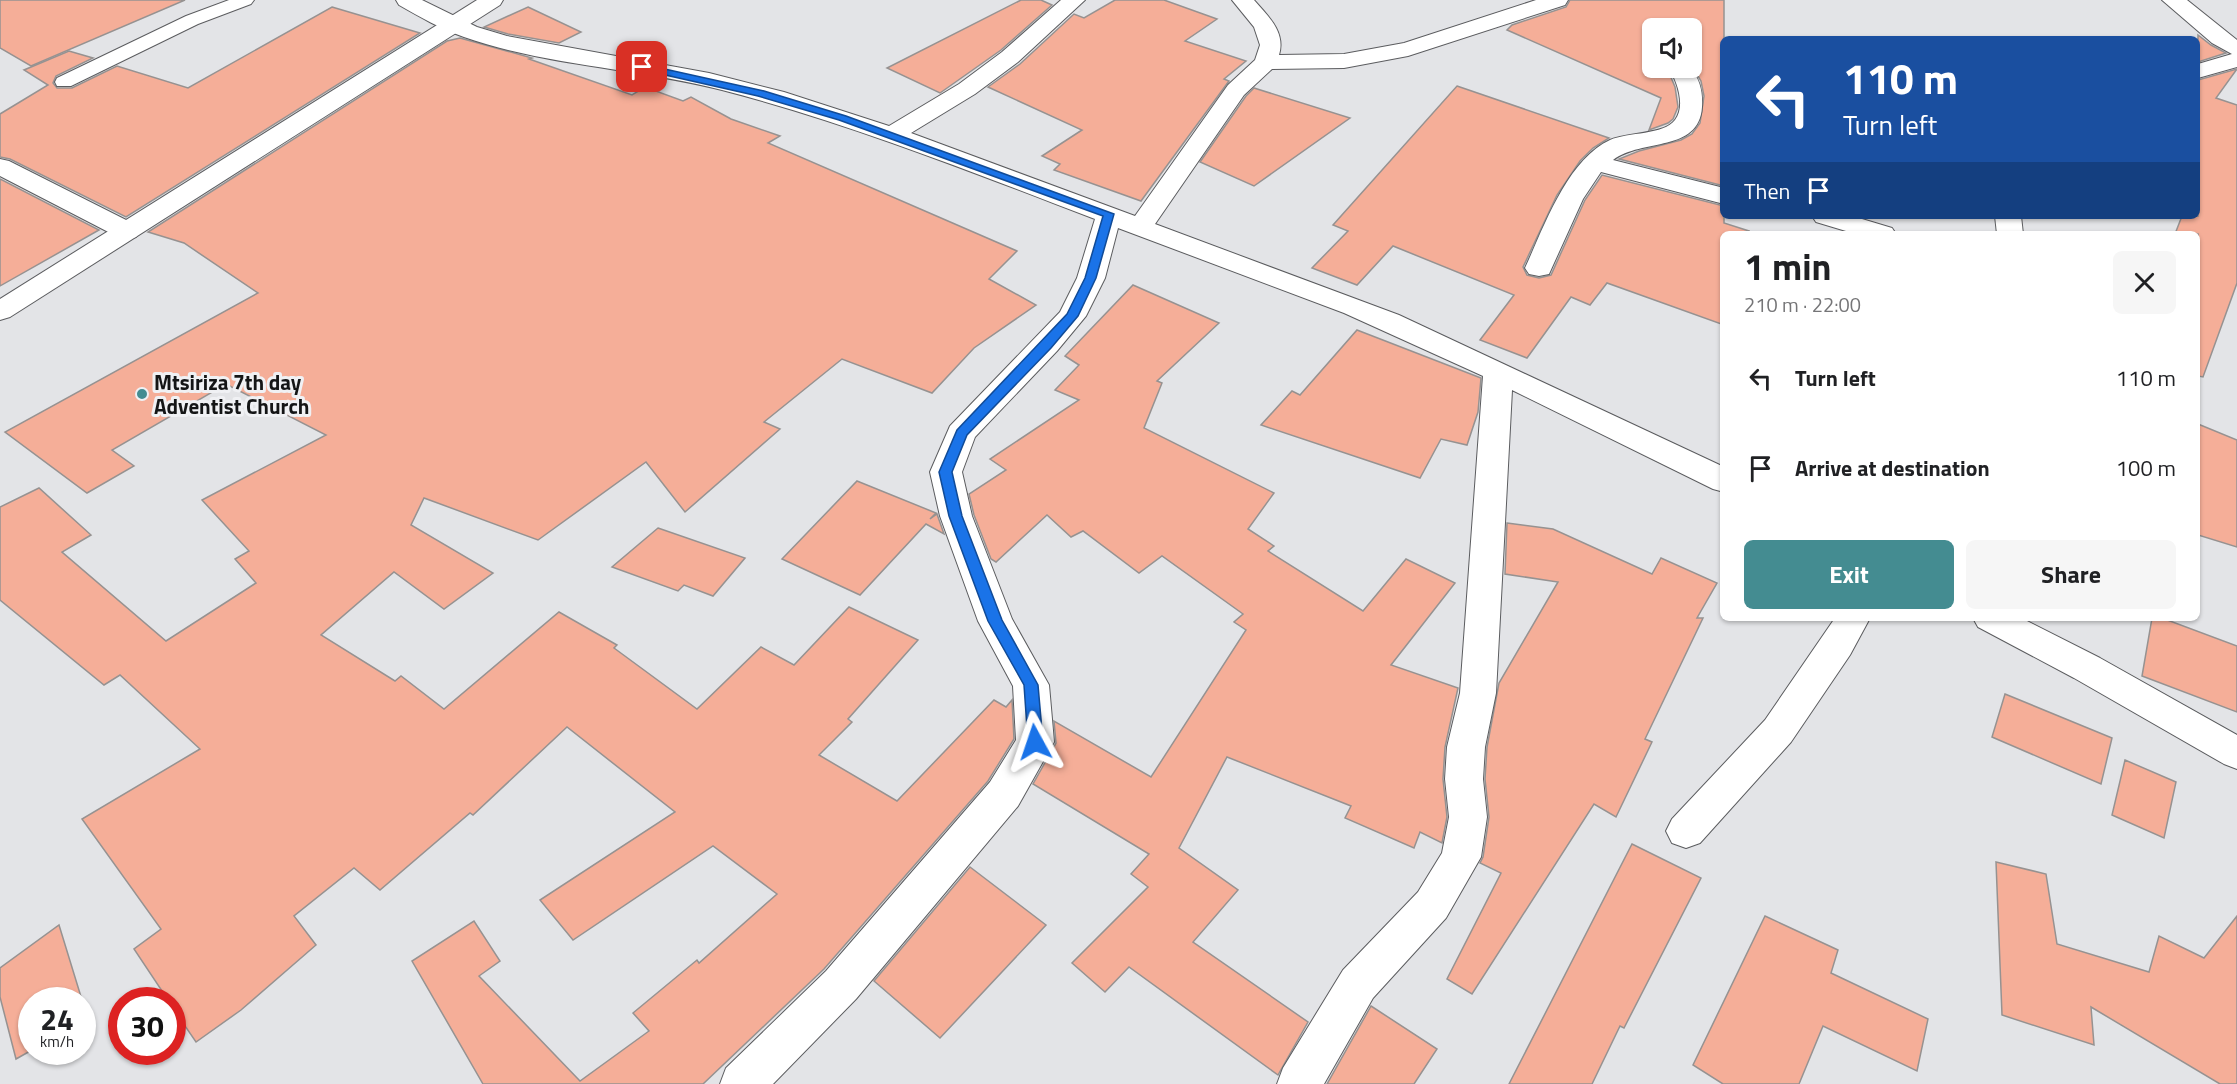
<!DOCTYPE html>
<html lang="en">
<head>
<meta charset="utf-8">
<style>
	body { margin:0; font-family:"Titillium Web",sans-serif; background:#f6f6f6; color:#202124; height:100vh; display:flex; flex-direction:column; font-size:22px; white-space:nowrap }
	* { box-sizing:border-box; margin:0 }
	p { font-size:20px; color:#757577 }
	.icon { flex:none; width:33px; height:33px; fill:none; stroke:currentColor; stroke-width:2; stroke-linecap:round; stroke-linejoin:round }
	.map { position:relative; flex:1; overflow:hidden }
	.panel { position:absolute; left:1720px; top:231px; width:480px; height:390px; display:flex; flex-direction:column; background:#fff; border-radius:9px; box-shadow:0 2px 4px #0004 }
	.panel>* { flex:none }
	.banner { position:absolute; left:1720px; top:36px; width:480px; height:183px; border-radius:9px; box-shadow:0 2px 4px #0004; background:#1a4fa0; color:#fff; overflow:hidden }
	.tools { position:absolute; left:1642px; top:18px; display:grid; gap:12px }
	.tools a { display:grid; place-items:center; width:60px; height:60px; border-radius:9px; background:#fff; box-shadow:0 2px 4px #0004; font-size:30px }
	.speed { position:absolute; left:18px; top:987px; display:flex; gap:12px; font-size:30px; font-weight:700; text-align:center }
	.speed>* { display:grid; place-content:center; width:78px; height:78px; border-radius:50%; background:#fff; box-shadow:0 2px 4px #0004; line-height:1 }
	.speed small { font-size:15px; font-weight:400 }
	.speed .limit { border:9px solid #d22; background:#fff; color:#111 }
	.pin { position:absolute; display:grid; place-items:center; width:51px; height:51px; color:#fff; margin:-26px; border-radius:12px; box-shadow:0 3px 9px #0006 }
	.me { position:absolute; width:66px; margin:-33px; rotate:355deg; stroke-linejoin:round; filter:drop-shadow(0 0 4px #0008) }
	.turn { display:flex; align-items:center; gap:21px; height:126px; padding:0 24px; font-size:27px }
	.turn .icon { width:78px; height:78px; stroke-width:2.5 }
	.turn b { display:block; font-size:42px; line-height:51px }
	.then { display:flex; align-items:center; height:57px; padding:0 24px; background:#0003; gap:12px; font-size:22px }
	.round { display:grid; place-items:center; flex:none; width:63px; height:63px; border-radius:9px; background:#f6f6f6 }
	.headline { display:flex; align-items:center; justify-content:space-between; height:102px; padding:0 24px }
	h1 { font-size:36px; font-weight:700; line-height:45px }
	.button { display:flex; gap:12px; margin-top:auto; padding:12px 24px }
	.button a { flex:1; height:69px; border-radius:9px; background:#448c91; color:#fff; font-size:24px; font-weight:700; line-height:69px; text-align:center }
	.button a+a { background:#f6f6f6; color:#202124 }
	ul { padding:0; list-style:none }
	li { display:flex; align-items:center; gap:18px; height:90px; padding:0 24px }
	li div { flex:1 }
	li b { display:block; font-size:22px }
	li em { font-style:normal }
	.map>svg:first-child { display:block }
	.building { fill:#f5ae98; stroke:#969291; stroke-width:1.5 }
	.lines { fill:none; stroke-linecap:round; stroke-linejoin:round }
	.service-casing { stroke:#5b5c5f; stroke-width:2 }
	.minor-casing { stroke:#5b5c5f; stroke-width:2 }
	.tertiary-casing { stroke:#5b5c5f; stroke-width:2 }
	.service { fill:#fff; fill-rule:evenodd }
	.minor { fill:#fff; fill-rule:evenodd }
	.tertiary { fill:#fff; fill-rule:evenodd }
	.route { fill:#1a73e8; stroke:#114b97; stroke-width:1.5 }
	.poi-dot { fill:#448c91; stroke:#f0f1f4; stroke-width:2 }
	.labels { text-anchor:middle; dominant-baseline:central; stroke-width:6; stroke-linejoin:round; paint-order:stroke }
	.poi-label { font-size:21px; font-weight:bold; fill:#141516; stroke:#f0f1f4; text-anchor:start }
</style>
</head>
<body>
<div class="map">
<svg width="2237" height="1084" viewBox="0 0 2237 1084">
	<rect width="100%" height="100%" fill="#e3e4e7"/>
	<g class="building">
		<polygon points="0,0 185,0 31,66 0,48"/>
		<polygon points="1021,0 1041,0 1052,5 1001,50 940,93 887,68"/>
		<polygon points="1115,0 1164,0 1217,19 1185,41 1246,61 1224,79 1229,81 1141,201 1054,170 1060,164 1042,156 1082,130 988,87 1020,64 1074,14 1084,18"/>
		<polygon points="1570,0 1724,0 1724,186 1619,159 1639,151 1681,140 1692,134 1700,123 1704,96 1701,81 1692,66 1692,28 1653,28 1653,68 1667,68 1675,87 1678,107 1673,119 1668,123 1649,130 1661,98 1507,30 1512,25 1566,7"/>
		<polygon points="332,7 420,33 126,217 10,159 0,157 0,114 48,85 24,70 69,51 93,58 56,76 53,83 57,88 72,88 117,66 188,88"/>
		<polygon points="528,7 581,32 559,43 508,34 484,27"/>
		<polygon points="2198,35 2211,45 2226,53 2198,62"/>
		<polygon points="460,38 532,58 529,59 632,95 645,87 683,101 691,97 731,119 780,136 768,143 1017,251 989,279 1036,305 974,348 932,393 842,359 764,422 780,429 685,512 646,462 538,540 424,498 411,525 493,573 444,609 394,572 321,635 395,681 401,676 444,709 559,612 617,645 614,648 697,709 761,647 794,665 849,607 918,640 848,719 852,722 819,755 897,801 994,700 1006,707 1012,700 1014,739 988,781 824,969 703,1084 483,1084 412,961 474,921 500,961 479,976 580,1081 649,1031 633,1013 697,960 699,963 777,894 713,846 573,940 540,900 675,812 567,727 473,815 470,813 380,890 354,868 294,916 316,945 241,1010 196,1042 172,1007 172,1000 168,1000 134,949 161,929 82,819 200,749 120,675 104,685 0,600 0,507 39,488 91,535 62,552 166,641 256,583 235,559 249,551 202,500 326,435 226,384 112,450 134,466 87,493 5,432 258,293 184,243 148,232 447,41"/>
		<polygon points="2237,69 2216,98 2237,105 2237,283 2203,377 2198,376 2198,234 2175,234 2182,216 2198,216 2198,80"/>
		<polygon points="1457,86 1609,138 1593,148 1580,161 1557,195 1523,267 1527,275 1539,278 1551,275 1585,200 1602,175 1724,206 1724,223 1749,231 1747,234 1724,234 1724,325 1607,283 1590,305 1571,297 1527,358 1480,340 1514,295 1393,246 1357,285 1312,268 1348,231 1333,225"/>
		<polygon points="1254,88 1350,118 1254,186 1200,162 1246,96"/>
		<polygon points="0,179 99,230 0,286"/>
		<polygon points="1133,285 1219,323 1157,381 1162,383 1144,428 1274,493 1248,529 1274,546 1268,551 1363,611 1406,559 1455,583 1391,665 1458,688 1445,747 1443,779 1447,817 1442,843 1420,832 1414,848 1345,818 1351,806 1227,757 1179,848 1238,890 1193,942 1308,1022 1278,1075 1129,967 1105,992 1072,963 1148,887 1131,874 1149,854 1033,784 1056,743 1054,721 1151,777 1246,630 1234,622 1243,614 1162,556 1139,573 1083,531 1071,537 1047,515 996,562 991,559 974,515 969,494 1006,470 990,459 1079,400 1055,390 1079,365 1065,356"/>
		<polygon points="1357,330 1481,378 1478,412 1467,445 1441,439 1420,478 1261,425 1292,391 1300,395"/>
		<polygon points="2198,424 2237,440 2237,547 2198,535"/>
		<polygon points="857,481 936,513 930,519 937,514 944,534 926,524 860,595 782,559"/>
		<polygon points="1507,523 1553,529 1652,574 1661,558 1717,583 1697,618 1703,618 1645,739 1652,742 1616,817 1594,804 1472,994 1447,979 1501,873 1480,863 1483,857 1489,817 1485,779 1487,747 1499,683 1558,582 1505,574"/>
		<polygon points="658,528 745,558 713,596 684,585 678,591 612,567"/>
		<polygon points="2152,618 2162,618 2237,646 2237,712 2142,676"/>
		<polygon points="2005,694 2112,738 2101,784 1992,737"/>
		<polygon points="2125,760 2176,782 2164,838 2112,815"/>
		<polygon points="1632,844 1701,878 1624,1028 1620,1026 1592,1084 1509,1084"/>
		<polygon points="1996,862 2046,874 2057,944 2149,972 2159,936 2204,958 2237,916 2237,1084 2220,1084 2091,1007 2094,1045 2002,1015"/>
		<polygon points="970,867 1046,925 940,1038 874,981"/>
		<polygon points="1765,916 1838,950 1831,973 1928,1019 1917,1071 1823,1026 1799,1084 1723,1084 1693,1065"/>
		<polygon points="59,925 82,1000 32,1000 32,1050 16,1059 0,997 0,968"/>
		<polygon points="1371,1006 1437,1049 1414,1084 1327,1084"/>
	</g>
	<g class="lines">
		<defs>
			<polygon id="service" points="229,0 254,0 251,4 198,24 71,86 57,86 55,82 57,78 186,16"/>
			<g id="minor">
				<path d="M396,0H422L477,27L507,36L709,73L784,92L889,126L959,84L1002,52L1061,0H1085L1018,62L975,94L911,133L1135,216L1228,85L1255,60L1260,45L1254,27L1232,0H1254C1268,16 1286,32 1279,55L1344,54L1404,43L1536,0H1568L1565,5L1408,56L1344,68L1272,69L1244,95L1155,224L1399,315L1724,467V492L1713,489L1512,390L1496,693L1485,747L1483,779L1487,817L1481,857L1446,918L1373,998L1324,1084H1277L1283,1068L1343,970L1418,892L1442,853L1449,817L1445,779L1447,747L1460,693L1483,376L1344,313L1118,228L1105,278L1086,316L1057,351L975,437L962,472L972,516L1012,619L1049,685L1054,742L1018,806L856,999L773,1084H720L726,1068L826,971L990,782L1016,740L1013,686L978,621L940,516L930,472L950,426L1060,312L1077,278L1095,219C972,172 849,123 722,90C637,68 547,66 464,37C441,29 420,17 399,5Z"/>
				<polygon points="2162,0 2187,0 2237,40 2237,67 2198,78 2198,64 2232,54 2212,43"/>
				<path d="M1669,68H1691C1700,80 1703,92 1702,107C1699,153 1642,138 1613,160L1724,188V204L1601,172L1583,199L1549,274L1539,276L1529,274L1525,268C1544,227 1567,160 1610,140C1628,132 1664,135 1675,120C1686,106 1677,81 1669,68Z"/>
				<polygon points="0,159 9,161 136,225 140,231 136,237 127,239 118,237 0,176"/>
				<polygon points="1812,216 1852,216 1892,228 1896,234 1856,234 1816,222"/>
				<polygon points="1995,216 2021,216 2023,234 1997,234"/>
				<polygon points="1835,618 1870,618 1850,655 1791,742 1700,843 1686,848 1672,843 1666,831 1672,819 1765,720"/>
				<polygon points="1973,618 2021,618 2100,658 2237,735 2237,769 2224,764 2074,678 1978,627"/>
			</g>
			<polygon id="tertiary" points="477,0 503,0 500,5 10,317 0,320 0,299"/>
		</defs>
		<use href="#service" class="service-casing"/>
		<use href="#minor" class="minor-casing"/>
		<use href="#tertiary" class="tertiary-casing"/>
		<use href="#service" class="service"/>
		<use href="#minor" class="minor"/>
		<use href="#tertiary" class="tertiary"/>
	</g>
	<polygon class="route" points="642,64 764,91 846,116 1114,214 1096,278 1078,316 1051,348 967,435 952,472 962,516 1002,620 1038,685 1043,742 1041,747 1035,748 1030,747 1028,742 1024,685 988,621 949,516 939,472 957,430 1067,314 1085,278 1103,216 839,120 758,96 639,69 638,67"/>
	<circle class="poi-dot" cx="142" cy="394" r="6"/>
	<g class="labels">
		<g class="poi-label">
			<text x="154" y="382">Mtsiriza 7th day<tspan x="154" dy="24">Adventist Church</tspan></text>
		</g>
	</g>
</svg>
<div class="tools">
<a><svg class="icon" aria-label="sound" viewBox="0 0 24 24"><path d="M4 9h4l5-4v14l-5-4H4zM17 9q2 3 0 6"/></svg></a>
</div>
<div class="speed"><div>24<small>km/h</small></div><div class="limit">30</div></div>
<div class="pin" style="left:642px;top:67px;background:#d93025"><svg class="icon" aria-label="arrive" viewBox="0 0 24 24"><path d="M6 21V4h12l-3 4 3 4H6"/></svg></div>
<svg class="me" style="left:1035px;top:742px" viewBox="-20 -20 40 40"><path d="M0-17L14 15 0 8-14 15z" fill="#1a73e8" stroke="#fff" stroke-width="4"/></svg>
<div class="banner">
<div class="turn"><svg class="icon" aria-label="left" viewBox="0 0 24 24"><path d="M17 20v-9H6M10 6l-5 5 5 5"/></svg><div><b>110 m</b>Turn left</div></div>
<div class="then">Then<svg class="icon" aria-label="arrive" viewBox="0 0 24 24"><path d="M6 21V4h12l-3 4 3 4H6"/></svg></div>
</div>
<section class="panel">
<div class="headline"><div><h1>1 min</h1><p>210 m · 22:00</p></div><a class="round"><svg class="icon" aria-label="close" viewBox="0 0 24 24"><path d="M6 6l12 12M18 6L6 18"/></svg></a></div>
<ul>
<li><svg class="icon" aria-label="left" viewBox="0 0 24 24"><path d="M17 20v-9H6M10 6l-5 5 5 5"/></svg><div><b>Turn left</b></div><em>110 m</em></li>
<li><svg class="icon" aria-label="arrive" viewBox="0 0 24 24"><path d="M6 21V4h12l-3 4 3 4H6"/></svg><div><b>Arrive at destination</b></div><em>100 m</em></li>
</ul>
<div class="button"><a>Exit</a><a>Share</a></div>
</section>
</div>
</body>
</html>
